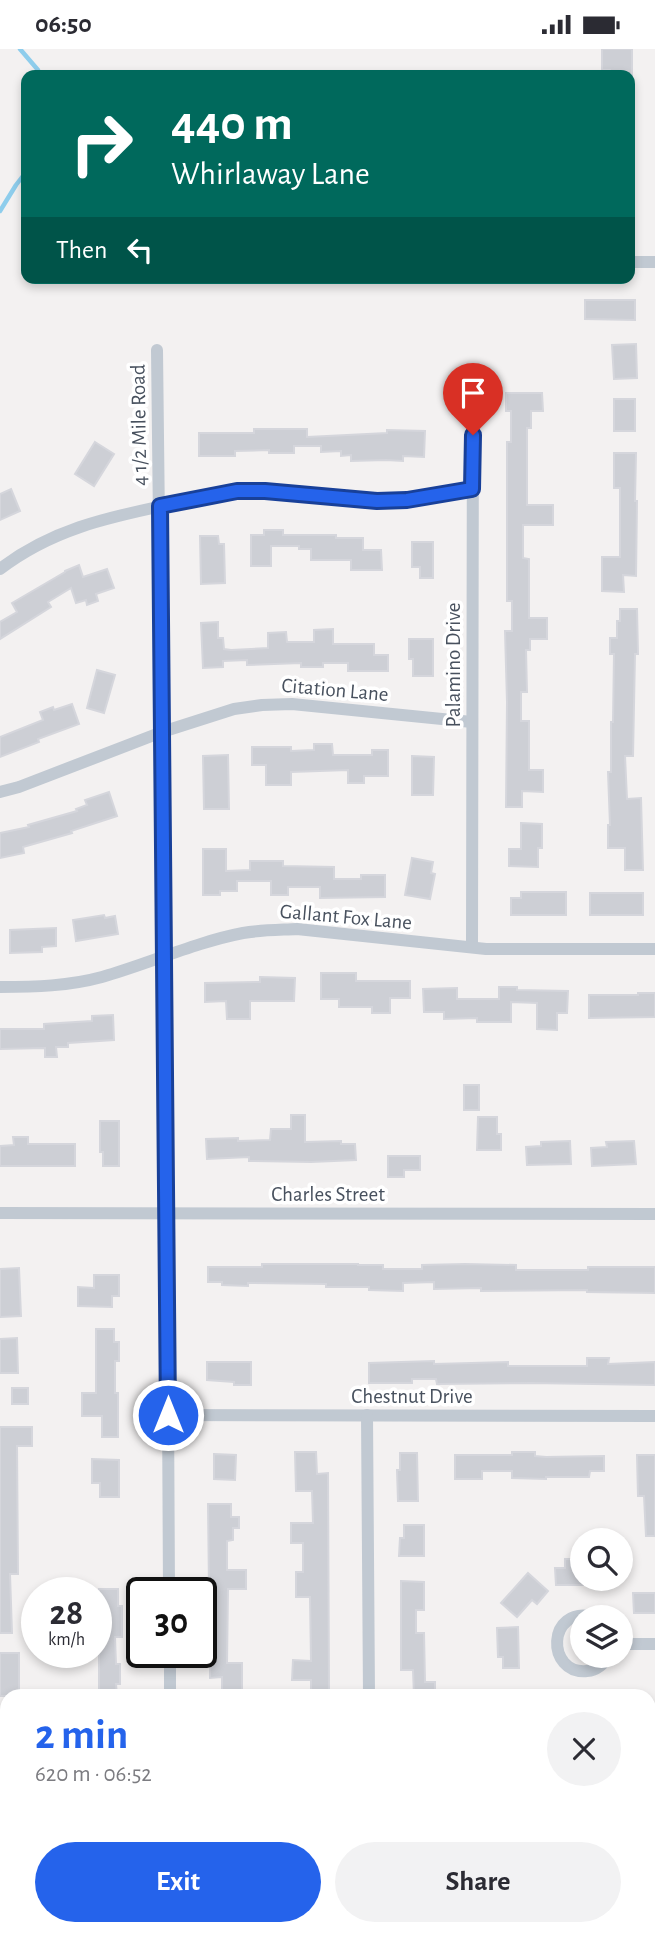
<!DOCTYPE html>
<html lang="en">
<head>
<meta charset="utf-8">
<style>
	body { margin:0; font-family:"Alegreya Sans",sans-serif; background:#f2f2f3; color:#2b2b33; height:100vh; display:flex; flex-direction:column; font-size:26px; white-space:nowrap }
	* { box-sizing:border-box; margin:0 }
	p { font-size:23px; color:#7c7c81 }
	.icon { flex:none; width:38px; height:38px; fill:none; stroke:currentColor; stroke-width:2; stroke-linecap:round; stroke-linejoin:round }
	.map { position:relative; flex:1; overflow:hidden }
	.side { position:absolute; left:0px; top:1640px; width:656px; height:247px; display:flex; flex-direction:column; background:#fff; border-radius:21px 21px 0 0; box-shadow:0 4px 10px #0003 }
	.side>* { flex:none }
	.guide { position:absolute; left:21px; top:21px; width:614px; height:214px; border-radius:14px; box-shadow:0 4px 10px #0003; background:#00695c; color:#fff; overflow:hidden }
	.buttons { position:absolute; left:570px; top:1479px; display:grid; gap:14px }
	.buttons a { display:grid; place-items:center; width:63px; height:63px; border-radius:50%; background:#fff; box-shadow:0 4px 10px #0003; font-size:35px }
	.speed { position:absolute; left:21px; top:1528px; display:flex; gap:14px; font-size:35px; font-weight:700; text-align:center }
	.speed>* { display:grid; place-content:center; width:91px; height:91px; border-radius:50%; background:#fff; box-shadow:0 4px 10px #0003; line-height:1 }
	.speed small { font-size:18px; font-weight:400 }
	.speed .limit { border:4px solid #111; border-radius:10px; background:#fff; color:#111 }
	.pin { position:absolute; display:grid; place-items:center; width:60px; height:60px; color:#fff; margin:-72px -30px; border-radius:50% 50% 50% 0; rotate:-45deg; box-shadow:0 0 7px #0007 }
	.pin .icon { rotate:45deg }
	.me { position:absolute; width:77px; margin:-38px; rotate:0deg; stroke-linejoin:round; filter:drop-shadow(0 0 5px #0008) }
	.turn { display:flex; align-items:center; gap:24px; height:147px; padding:0 35px; font-size:32px }
	.turn .icon { width:91px; height:91px; stroke-width:2.5 }
	.turn b { display:block; font-size:49px; line-height:60px }
	.then { display:flex; align-items:center; height:66px; padding:0 35px; background:#0003; gap:14px; font-size:26px }
	.round { display:grid; place-items:center; flex:none; width:74px; height:74px; border-radius:37px; background:#f2f2f3 }
	.summary { display:flex; align-items:center; justify-content:space-between; height:119px; padding:0 35px }
	h1 { font-size:42px; font-weight:600; line-height:52px; color:#2563eb }
	.button { display:flex; gap:14px; margin-top:auto; padding:14px 35px }
	.button a { flex:1; height:80px; border-radius:42px; background:#2563eb; color:#fff; font-size:28px; font-weight:600; line-height:80px; text-align:center }
	.button a+a { background:#f2f2f3; color:#2b2b33 }
	.status { display:flex; justify-content:space-between; align-items:center; height:49px; padding:0 35px; background:#fff; direction:ltr }
	.status svg { height:19px; fill:currentColor }
	.map>svg:first-child { display:block }
	.lines { fill:none; stroke-linecap:round; stroke-linejoin:round }
	.stream { stroke:#8ecdec; stroke-width:4.5 }
	.building { fill:#cdcfd5; stroke:#d5d6dc; stroke-width:2 }
	.street { stroke:#c1c9d2; stroke-width:12 }
	.route-casing { stroke:#184099; stroke-width:18 }
	.route { stroke:#2563eb; stroke-width:12 }
	.labels { text-anchor:middle; dominant-baseline:central; stroke-width:7; stroke-linejoin:round; paint-order:stroke }
	.street-label { font-size:21px; fill:#48515e; stroke:#fff }
</style>
</head>
<body>
<div class="status"><b>06:50</b><svg viewBox="0 0 49 12"><path d="M0 12V9h3v3zM5 12V6h3v6zM10 12V3h3v9zM15 12V0h3v12zM26 1h20v11H26zM47 4h2v5h-2z"/></svg></div>
<div class="map">
<svg width="655" height="1885" viewBox="0 0 655 1885">
	<rect width="100%" height="100%" fill="#f3f1f1"/>
	<g class="lines">
		<g class="stream">
			<polyline points="20,0 38,21 36,26"/>
			<polyline points="0,162 16,136 26,123"/>
		</g>
	</g>
	<g class="building">
		<polygon points="602,0 632,0 632,26 610,26 610,21 602,21"/>
		<polygon points="585,251 635,251 635,271 585,270"/>
		<polygon points="636,295 637,329 614,330 612,296"/>
		<polygon points="506,344 542,344 543,362 531,362 531,379 527,379 527,456 553,456 553,476 523,476 523,509 529,510 529,569 547,569 547,590 530,590 530,601 526,601 527,643 521,643 521,672 529,672 529,721 543,721 543,743 522,742 522,758 506,758 507,653 505,582 512,582 512,552 507,552 507,393 511,393 511,362 506,362"/>
		<rect x="614" y="350" width="21" height="32"/>
		<polygon points="254,380 307,380 307,388 387,384 387,381 425,382 424,408 403,407 403,412 386,411 351,412 351,406 341,407 341,402 321,403 321,397 294,397 294,404 269,404 269,401 235,402 235,407 199,407 199,384 254,384"/>
		<polygon points="95,393 114,405 94,437 75,425"/>
		<polygon points="614,404 636,404 635,452 637,452 636,527 623,526 624,543 602,542 602,508 620,508 620,439 614,439"/>
		<polygon points="11,440 20,462 0,471 0,445"/>
		<polygon points="264,481 283,481 283,486 336,486 336,489 363,489 363,501 381,501 382,521 351,521 351,511 311,511 311,500 299,500 299,497 271,497 271,517 251,517 251,486 264,486"/>
		<polygon points="200,487 218,487 219,495 224,495 225,534 201,535"/>
		<polygon points="412,493 433,493 433,529 420,529 420,518 412,518"/>
		<polygon points="79,516 83,528 107,520 114,539 96,545 98,552 87,556 86,551 76,554 71,539 48,553 51,558 0,590 0,573 17,563 12,554 65,523 65,522"/>
		<polygon points="620,560 637,560 638,605 635,605 633,707 625,707 627,750 641,749 643,821 625,821 625,799 608,799 608,776 610,776 608,723 611,723 611,673 613,673 614,605 610,605 610,589 617,589 617,572 620,572"/>
		<polygon points="218,573 218,589 223,589 224,600 231,601 268,599 268,584 286,583 287,593 314,593 314,581 333,580 333,595 374,595 374,606 388,606 388,622 348,622 348,614 323,614 323,618 301,618 301,614 247,616 247,611 223,612 223,618 203,619 201,574"/>
		<polygon points="409,590 433,590 433,627 413,627 413,610 409,610"/>
		<polygon points="97,621 115,626 104,664 87,659"/>
		<polygon points="72,655 79,675 38,690 39,693 0,708 0,688 43,671 40,663 53,658 54,661"/>
		<polygon points="314,695 332,695 333,706 372,706 372,701 388,701 388,727 364,727 364,734 348,734 348,721 291,723 291,736 266,736 266,716 252,716 252,698 291,698 291,702 314,701"/>
		<polygon points="228,706 229,760 204,760 203,707"/>
		<polygon points="412,707 434,708 433,746 412,746"/>
		<polygon points="109,743 117,767 71,782 72,784 23,798 24,804 0,809 0,784 29,778 28,776 77,762 76,760 87,756 85,751"/>
		<polygon points="521,774 542,775 542,799 538,799 538,818 509,817 509,800 521,800"/>
		<polygon points="203,800 226,800 226,822 250,821 250,812 283,812 283,817 334,818 334,830 361,830 361,826 385,826 385,848 320,849 320,838 288,838 288,846 271,846 271,832 237,832 237,842 220,842 220,846 203,846"/>
		<polygon points="412,809 433,813 431,824 435,825 430,850 405,846"/>
		<polygon points="521,843 566,843 566,866 511,866 511,849 521,849"/>
		<rect x="590" y="844" width="53" height="22"/>
		<polygon points="104,866 105,869 115,867 118,885 76,892 73,871"/>
		<polygon points="56,879 56,897 42,898 42,903 10,904 10,881"/>
		<polygon points="321,924 356,924 356,932 410,932 410,949 390,949 390,964 372,964 372,958 339,958 339,950 321,950"/>
		<polygon points="260,928 295,929 294,952 250,952 250,970 227,970 226,952 205,953 205,934 260,933"/>
		<polygon points="499,938 517,938 517,941 568,942 567,964 557,964 557,981 537,980 537,954 511,953 511,973 477,973 477,969 444,970 444,963 424,963 423,940 457,939 457,950 499,950"/>
		<polygon points="638,944 655,944 655,968 589,969 589,946 638,946"/>
		<polygon points="113,966 114,991 68,994 68,998 56,998 57,1008 45,1008 45,999 0,1000 0,980 44,980 44,975 92,972 92,967"/>
		<rect x="464" y="1036" width="15" height="25"/>
		<polygon points="291,1066 305,1066 305,1093 341,1092 341,1095 355,1095 356,1111 311,1113 249,1112 249,1108 207,1110 206,1090 238,1089 238,1092 270,1091 271,1080 291,1080"/>
		<polygon points="478,1068 497,1068 497,1085 501,1085 501,1101 477,1101"/>
		<polygon points="100,1072 119,1072 119,1117 103,1117 103,1103 100,1103"/>
		<polygon points="13,1088 28,1088 28,1095 75,1095 75,1117 0,1117 0,1097 14,1096"/>
		<polygon points="570,1092 571,1115 527,1116 526,1098 541,1097 541,1093"/>
		<polygon points="634,1092 636,1115 592,1117 591,1099 607,1098 606,1093"/>
		<polygon points="388,1107 420,1107 420,1121 404,1121 404,1128 388,1128"/>
		<polygon points="262,1215 358,1215 358,1216 383,1216 383,1220 422,1220 422,1216 465,1215 516,1216 516,1221 588,1221 588,1218 655,1218 655,1244 587,1243 587,1241 481,1242 481,1239 434,1240 434,1233 403,1234 403,1242 369,1241 369,1238 326,1238 326,1235 248,1234 248,1237 222,1236 222,1233 208,1233 208,1218 262,1218"/>
		<polygon points="19,1219 21,1267 0,1268 0,1220"/>
		<polygon points="94,1226 119,1226 119,1247 112,1247 112,1258 78,1257 78,1238 94,1239"/>
		<polygon points="96,1280 114,1280 114,1293 119,1293 119,1312 115,1312 115,1344 118,1344 118,1388 102,1388 102,1367 82,1367 82,1344 96,1344"/>
		<polygon points="17,1289 18,1324 0,1324 0,1290"/>
		<polygon points="587,1309 609,1309 608,1315 655,1313 655,1336 531,1334 437,1335 436,1330 412,1330 412,1334 369,1334 369,1314 434,1312 434,1315 508,1313 508,1317 587,1317"/>
		<polygon points="207,1313 251,1313 251,1336 234,1336 234,1333 207,1331"/>
		<rect x="12" y="1339" width="16" height="16"/>
		<polygon points="0,1378 32,1378 32,1397 17,1397 18,1525 10,1525 12,1584 0,1584"/>
		<polygon points="295,1403 316,1403 317,1425 328,1424 329,1645 311,1645 311,1631 292,1631 293,1611 311,1612 310,1548 296,1548 296,1523 303,1523 303,1494 291,1494 291,1474 313,1474 312,1442 296,1442"/>
		<polygon points="512,1403 535,1403 535,1407 546,1408 604,1407 604,1422 590,1422 589,1428 546,1428 546,1430 512,1429 512,1422 482,1422 482,1430 455,1430 455,1406 512,1406"/>
		<polygon points="400,1404 417,1404 418,1452 398,1452 397,1421 400,1421"/>
		<polygon points="214,1405 236,1406 235,1431 214,1430"/>
		<polygon points="637,1406 655,1406 655,1487 646,1487 644,1447 638,1447"/>
		<polygon points="92,1410 119,1411 119,1448 100,1448 100,1434 92,1434"/>
		<polygon points="208,1455 231,1455 231,1468 239,1468 239,1479 233,1479 233,1491 227,1492 227,1521 246,1521 246,1540 228,1540 227,1614 242,1614 242,1647 222,1647 222,1628 210,1629 211,1540 209,1540"/>
		<polygon points="404,1476 424,1476 424,1507 399,1507 400,1489 404,1489"/>
		<polygon points="565,1510 583,1510 583,1536 556,1536 555,1519 565,1519"/>
		<polygon points="528,1524 548,1542 537,1555 532,1551 517,1568 501,1554"/>
		<polygon points="401,1532 424,1533 424,1561 416,1561 416,1584 424,1584 425,1633 435,1633 435,1647 414,1647 413,1621 401,1621"/>
		<polygon points="99,1540 118,1540 118,1557 122,1557 122,1588 115,1588 116,1615 120,1615 120,1635 116,1635 117,1647 99,1647"/>
		<polygon points="633,1544 655,1544 655,1564 634,1564"/>
		<polygon points="518,1578 519,1619 503,1619 503,1608 498,1608 497,1579"/>
		<rect x="0" y="1604" width="19" height="43"/>
	</g>
	<g class="lines">
		<g class="street">
			<polyline points="630,213 655,213"/>
			<polyline points="157,301 167,1164 169,1544"/>
			<path d="M0,520C51,481 105,469 167,456C198,449 229,442 261,442C300,441 339,452 378,452C410,452 441,445 472,440"/>
			<polyline points="0,743 19,738 162,683 234,660 262,656 292,655 472,673"/>
			<polyline points="472,898 473,333"/>
			<path d="M0,938C35,938 69,937 102,928C148,915 196,893 243,884C261,881 278,881 297,880L486,900H655"/>
			<polyline points="0,1164 655,1165"/>
			<polyline points="168,1366 655,1367"/>
			<polyline points="367,1366 369,1647"/>
			<path d="M594,1568C546,1556 546,1626 587,1622C597,1621 604,1615 609,1606"/>
			<polyline points="621,1595 655,1595"/>
			<polyline points="170,1603 170,1647"/>
			<polyline points="649,1813 655,1813"/>
			<polyline points="171,1880 171,1885"/>
		</g>
	</g>
	<g class="lines">
		<defs>
			<polyline id="route" points="168,1366 160,457 237,442 265,442 377,452 407,451 472,440 473,386"/>
		</defs>
		<use href="#route" class="route-casing"/>
		<use href="#route" class="route"/>
	</g>
	<g class="labels">
		<g class="street-label">
			<text transform="translate(139 376) rotate(-91)">4 1/2 Mile Road</text>
			<text transform="translate(453 616) rotate(-90)">Palamino Drive</text>
			<text transform="translate(335 641) rotate(5)">Citation Lane</text>
			<text transform="translate(346 868) rotate(5)">Gallant Fox Lane</text>
			<text x="328" y="1145">Charles Street</text>
			<text x="412" y="1347">Chestnut Drive</text>
		</g>
	</g>
</svg>
<div class="buttons">
<a><svg class="icon" aria-label="search" viewBox="0 0 24 24"><circle cx="10" cy="10" r="6"/><path d="M15 15l6 6"/></svg></a>
<a><svg class="icon" aria-label="layers" viewBox="0 0 24 24"><path d="M12 4l9 5-9 5-9-5zM3 14l9 5 9-5"/></svg></a>
</div>
<div class="speed"><div>28<small>km/h</small></div><div class="limit">30</div></div>
<div class="pin" style="left:473px;top:386px;background:#d93025"><svg class="icon" aria-label="arrive" viewBox="0 0 24 24"><path d="M6 21V4h12l-3 4 3 4H6"/></svg></div>
<svg class="me" style="left:168px;top:1366px" viewBox="-20 -20 40 40"><circle r="17" fill="#2563eb" stroke="#fff" stroke-width="3"/><path d="M0-11L8 9 0 5-8 9z" fill="#fff"/></svg>
<div class="guide">
<div class="turn"><svg class="icon" aria-label="right" viewBox="0 0 24 24"><path d="M7 20v-9h11M14 6l5 5-5 5"/></svg><div><b>440 m</b>Whirlaway Lane</div></div>
<div class="then">Then<svg class="icon" aria-label="left" viewBox="0 0 24 24"><path d="M17 20v-9H6M10 6l-5 5 5 5"/></svg></div>
</div>
<section class="side">
<div class="summary"><div><h1>2 min</h1><p>620 m · 06:52</p></div><a class="round"><svg class="icon" aria-label="close" viewBox="0 0 24 24"><path d="M6 6l12 12M18 6L6 18"/></svg></a></div>
<div class="button"><a>Exit</a><a>Share</a></div>
</section>
</div>
</body>
</html>
